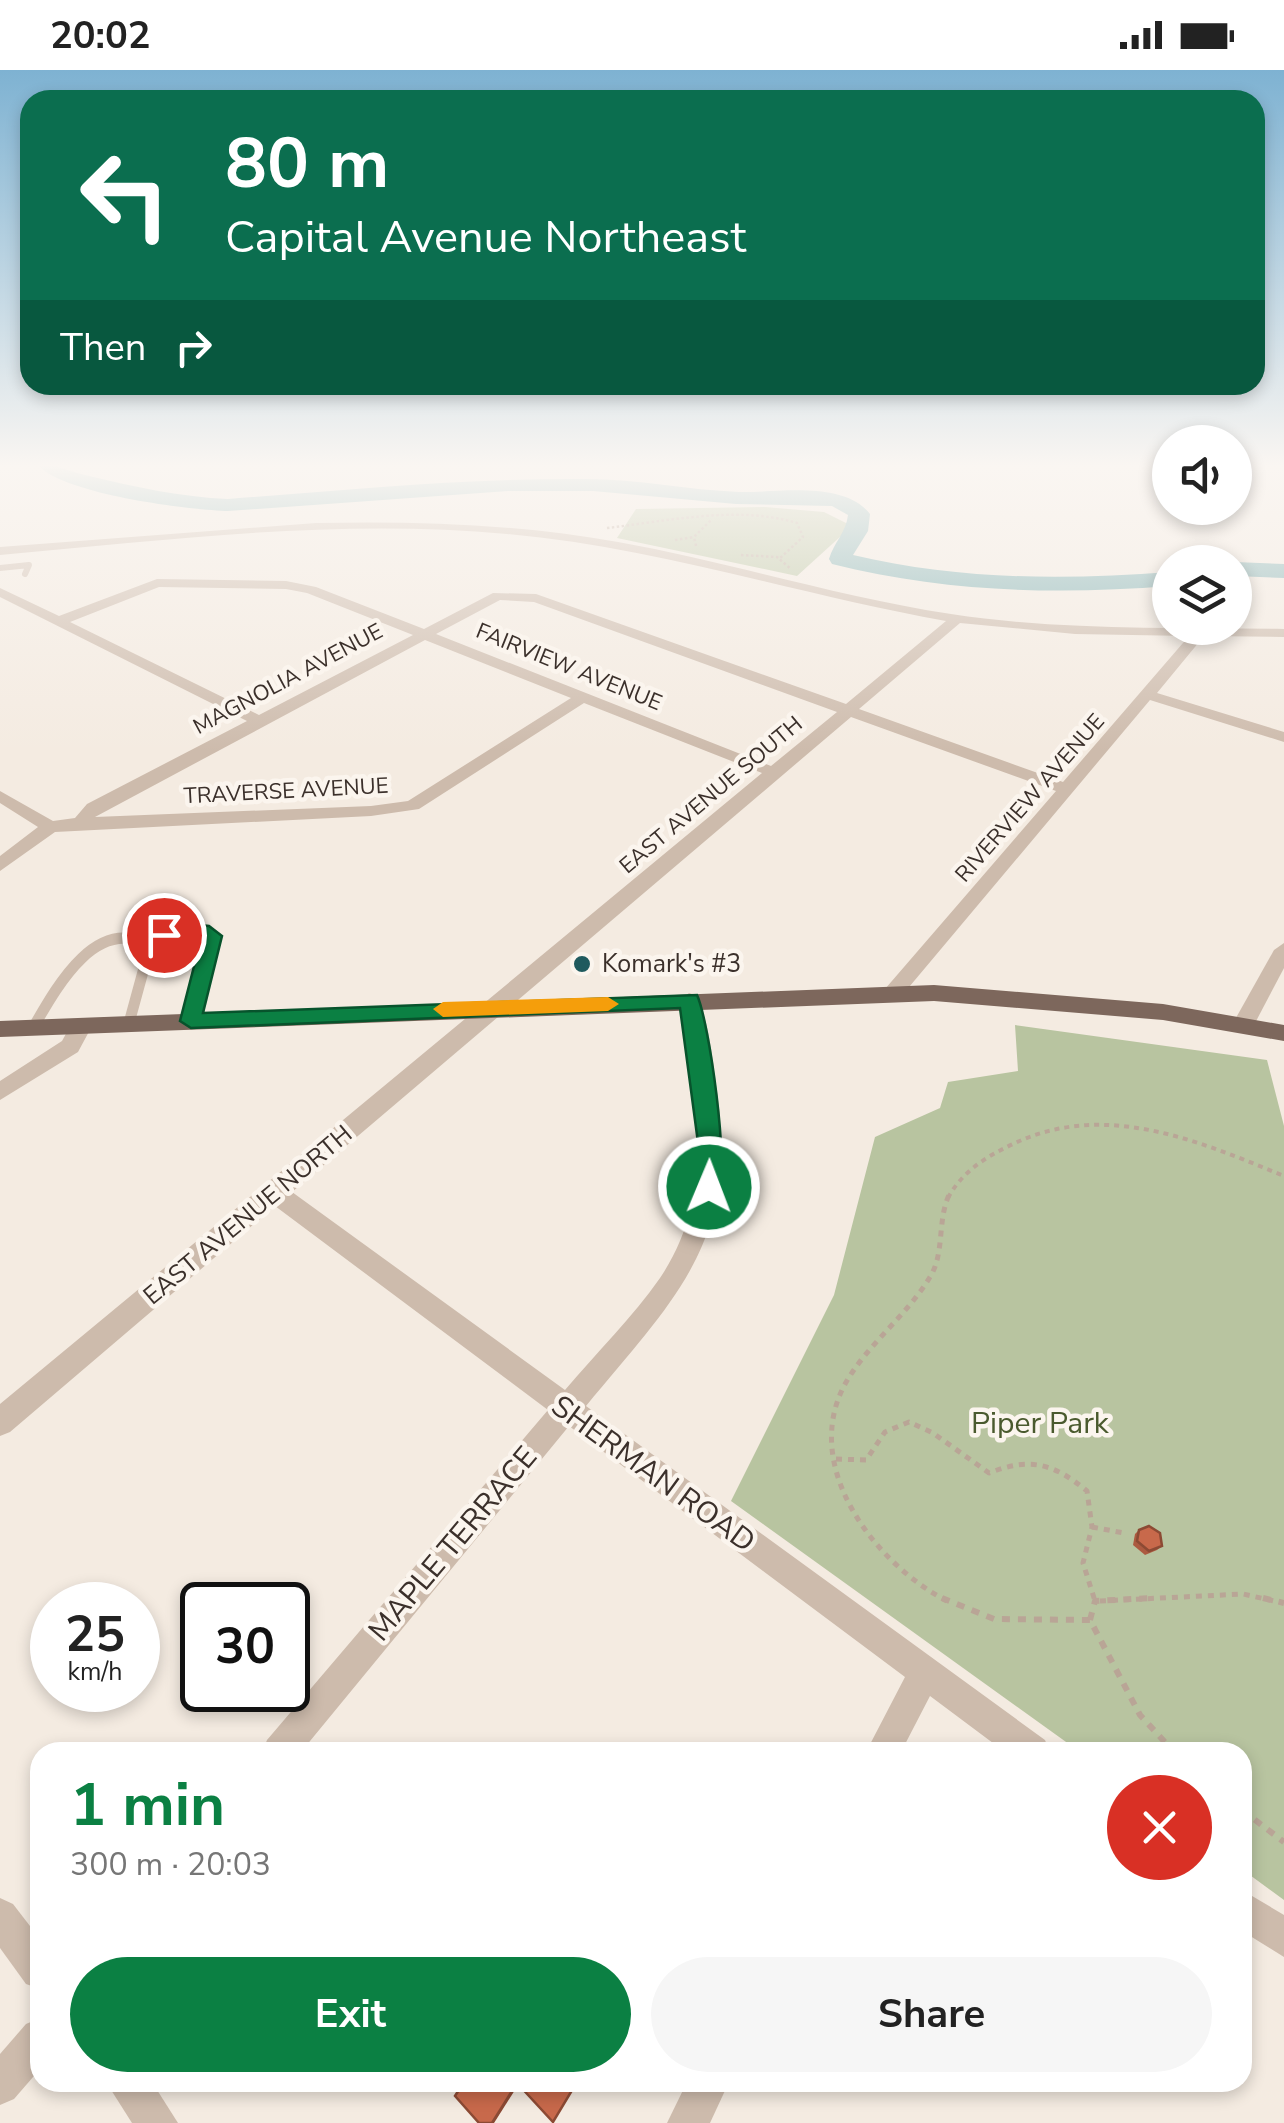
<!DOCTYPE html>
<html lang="en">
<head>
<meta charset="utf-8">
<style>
	body { margin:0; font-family:"Nunito Sans",sans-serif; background:#f6f6f6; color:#222; height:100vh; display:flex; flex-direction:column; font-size:38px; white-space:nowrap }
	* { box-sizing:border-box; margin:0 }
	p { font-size:32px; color:#767676 }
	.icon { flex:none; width:55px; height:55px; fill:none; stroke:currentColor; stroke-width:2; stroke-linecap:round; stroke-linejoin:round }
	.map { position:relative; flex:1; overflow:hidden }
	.drawer { position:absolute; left:30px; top:1672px; width:1222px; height:350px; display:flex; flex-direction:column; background:#fff; border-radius:30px; box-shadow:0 5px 15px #0003 }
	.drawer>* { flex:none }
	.banner { position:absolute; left:20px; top:20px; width:1245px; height:305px; border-radius:30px; box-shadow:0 5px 15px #0003; background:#0b6e4f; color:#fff; overflow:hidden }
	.tools { position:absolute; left:1152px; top:355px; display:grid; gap:20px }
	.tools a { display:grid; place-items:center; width:100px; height:100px; border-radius:50%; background:#fff; box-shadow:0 5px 15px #0003; font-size:50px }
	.speed { position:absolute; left:30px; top:1512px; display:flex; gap:20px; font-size:50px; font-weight:700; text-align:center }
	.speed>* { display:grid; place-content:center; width:130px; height:130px; border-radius:50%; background:#fff; box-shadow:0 5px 15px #0003; line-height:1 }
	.speed small { font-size:25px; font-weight:400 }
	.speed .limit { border:5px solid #111; border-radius:15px; background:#fff; color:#111 }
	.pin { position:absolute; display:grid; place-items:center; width:85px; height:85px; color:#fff; margin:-42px; border:5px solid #fff; border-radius:50%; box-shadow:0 2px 10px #0007 }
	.me { position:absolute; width:110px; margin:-55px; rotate:1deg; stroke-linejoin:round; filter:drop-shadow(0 0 8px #0008) }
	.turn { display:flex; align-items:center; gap:35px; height:210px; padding:0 40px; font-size:45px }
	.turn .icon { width:130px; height:130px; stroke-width:2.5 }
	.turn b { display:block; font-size:70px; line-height:85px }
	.then { display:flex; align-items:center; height:95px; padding:0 40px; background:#0003; gap:20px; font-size:38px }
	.round { display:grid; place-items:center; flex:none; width:105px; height:105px; border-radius:52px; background:#f6f6f6 }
	.head { display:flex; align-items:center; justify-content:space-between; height:170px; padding:0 40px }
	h1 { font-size:60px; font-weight:700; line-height:75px; color:#0b8043 }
	.action { display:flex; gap:20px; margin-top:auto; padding:20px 40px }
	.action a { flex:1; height:115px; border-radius:60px; background:#0b8043; color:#fff; font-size:40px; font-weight:700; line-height:115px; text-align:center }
	.action a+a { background:#f6f6f6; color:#222 }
	.status { display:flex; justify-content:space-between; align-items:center; height:70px; padding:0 50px; background:#fff; direction:ltr }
	.status svg { height:28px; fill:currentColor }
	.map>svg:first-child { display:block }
	.green { fill:#b8c4a0 }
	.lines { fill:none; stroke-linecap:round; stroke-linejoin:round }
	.river { fill:#7fb0b2; fill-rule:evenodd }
	.path-far3 { stroke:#b9a596; stroke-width:2.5; stroke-dasharray:2.5 2.5; stroke-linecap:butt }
	.path-far2 { stroke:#b9a596; stroke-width:4; stroke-dasharray:5 5; stroke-linecap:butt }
	.path-far1 { stroke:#b9a596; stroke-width:5; stroke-dasharray:6 6; stroke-linecap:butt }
	.path { stroke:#b9a596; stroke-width:6; stroke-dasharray:8 8; stroke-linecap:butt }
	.lane-far1 { stroke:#cdbbac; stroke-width:6 }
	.lane { stroke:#cdbbac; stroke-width:11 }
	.street { fill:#cdbbac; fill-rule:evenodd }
	.primary { fill:#7d675c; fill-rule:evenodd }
	.wall { fill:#ac5a40 }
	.shaded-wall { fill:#8c4a34 }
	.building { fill:#c8694b; stroke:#8c4a34; stroke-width:2.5 }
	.route { fill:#0b8043; stroke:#07532c; stroke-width:2.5 }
	.slow { fill:#f59e0b }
	.poi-dot { fill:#1f5a5e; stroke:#fbf5ee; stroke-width:4 }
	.labels { text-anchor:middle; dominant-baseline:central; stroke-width:9; stroke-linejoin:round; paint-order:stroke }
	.far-street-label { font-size:22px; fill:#3b302b; stroke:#fbf5ee }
	.poi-label { font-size:25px; fill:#3b302b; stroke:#fbf5ee; text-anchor:start }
	.street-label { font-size:25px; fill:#3b302b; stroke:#fbf5ee }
	.near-park-label { font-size:30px; fill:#4a5a2e; stroke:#fbf5ee }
	.near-street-label { font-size:30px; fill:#3b302b; stroke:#fbf5ee }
</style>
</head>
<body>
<div class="status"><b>20:02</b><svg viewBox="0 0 49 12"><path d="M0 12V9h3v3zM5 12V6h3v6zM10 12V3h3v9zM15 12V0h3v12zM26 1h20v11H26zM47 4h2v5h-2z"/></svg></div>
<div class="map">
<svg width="1284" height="2053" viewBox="0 0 1284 2053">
	<rect width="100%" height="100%" fill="#f4ebe1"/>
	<g class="green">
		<polygon points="765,437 824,442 852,456 797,506 617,468 636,439"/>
		<polygon points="1015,955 1267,990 1284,1056 1284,1830 1243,1800 1242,1682 1080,1682 731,1431 834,1225 875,1067 940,1038 948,1012 1018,1001"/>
	</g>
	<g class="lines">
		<g class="river">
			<path d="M37,394C57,394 70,402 89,406C135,417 181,427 228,429C347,420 467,408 587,409C637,409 688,420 739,422C777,423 843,410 870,444L868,461L853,485C958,510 1063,510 1170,502V516C1055,525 944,522 832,494L829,489C834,472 846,463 848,445L832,436L736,434L593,421H508L228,441C189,440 61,424 37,394Z"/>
			<polygon points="1233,492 1235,492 1284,494 1284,508 1235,506"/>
		</g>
		<g class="path-far3">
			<path d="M607,458C668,451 737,435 797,453L803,467L779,489"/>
			<polyline points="675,470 694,467"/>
			<polyline points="696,476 694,467 712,449"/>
			<polyline points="741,485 777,487 791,499"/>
		</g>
		<path class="path-far2" d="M948,1128C960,1105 982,1089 1005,1078C1099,1028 1194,1069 1284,1106"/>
		<g class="path-far1">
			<path d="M836,1389L866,1390L885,1362L909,1352L933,1363L989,1403C1030,1387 1053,1393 1087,1421L1092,1457L1083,1493L1095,1531"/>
			<polyline points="1092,1457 1124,1463"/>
			<path d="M947,1531C877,1495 801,1399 844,1316C866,1275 906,1247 930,1207C945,1183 937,1151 949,1125"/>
			<polyline points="1100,1531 1243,1524 1274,1531"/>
		</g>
		<g class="path">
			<polyline points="942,1528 994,1549 1090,1550 1140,1645 1174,1682"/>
			<polyline points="1263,1528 1284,1533"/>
			<polyline points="1090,1550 1095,1531 1152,1528"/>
			<polyline points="1242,1740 1284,1772"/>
		</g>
		<polyline class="lane-far1" points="0,498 29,495 25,504"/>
		<g class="lane">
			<path d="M150,876C170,862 189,855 212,866L191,951"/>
			<path d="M33,958C56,918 96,844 150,876L129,953"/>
		</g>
		<g class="street">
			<path d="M316,453C418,451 518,454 618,472C730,492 839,527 951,544C1062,561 1173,557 1284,559V567L1204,566L1157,623L1284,662V672L1150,630L899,929H885L882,924L885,919L1056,721L851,647L292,1122L565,1320C596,1283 633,1247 660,1208C717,1124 699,1022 679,930L689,923L696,925C709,951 712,986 716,1015C740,1170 678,1225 586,1336L1045,1670L1050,1682H1005L930,1626L901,1682H866L905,1607L569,1356L301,1682H262L267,1670L548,1340L275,1136L10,1362L0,1366V1334L762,703L584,633L419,739L371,746L55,762L0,801V786L38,757L0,733V721L53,751L75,748L87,734L247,651L0,527V518L59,546L157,509L286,511L316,517L424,559L493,523L536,524L846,634L946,551C799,525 656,477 507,464C339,448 168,470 0,485V477ZM159,517L286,519L307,523L413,565L259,645L70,552ZM500,530L534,532L837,642L771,696L436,564ZM960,553L1075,564L1189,566L1063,712L859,639ZM425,570L571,628L408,731L371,736L95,747Z"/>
			<polygon points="1284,873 1284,898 1254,955 1250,960 1236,960 1232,955 1274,880"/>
			<polygon points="81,948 92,956 78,982 0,1030 0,1011 62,971 73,951"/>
			<polygon points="1242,1820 1284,1845 1284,1887 1242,1861"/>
			<polygon points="0,1828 13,1834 40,1869 40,1919 26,1914 0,1878"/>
			<polygon points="40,1948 40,1999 14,2029 0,2035 0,1984 26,1954"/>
			<polygon points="106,2012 152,2012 178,2053 132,2053"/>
			<polygon points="687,2012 729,2012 710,2053 667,2053"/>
		</g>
		<polygon class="primary" points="934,915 1163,934 1284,955 1284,971 1163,950 934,931 0,967 0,951"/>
	</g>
	<polygon class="wall" points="1139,1460 1162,1476 1157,1480 1145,1485 1133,1475 1135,1464"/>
	<polygon class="shaded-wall" points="520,2012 494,2053 492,2053 517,2013"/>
	<g class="building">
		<polygon points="1149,1456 1160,1463 1162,1476 1149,1481 1137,1471 1139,1460"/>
		<polygon points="464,2012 577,2012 553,2052 517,2013 492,2053 479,2053 455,2026"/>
	</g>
	<linearGradient id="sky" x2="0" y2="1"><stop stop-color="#7eb2d2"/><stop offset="0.58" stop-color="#faf6f2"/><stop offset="1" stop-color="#faf6f2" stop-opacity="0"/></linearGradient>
	<rect width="1284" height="682" fill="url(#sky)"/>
	<path class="route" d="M180,853L209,856L222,866L203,943L697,925C709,951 730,1099 718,1124H700L697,1117L699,1080L680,938L191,958L180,951L201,869L181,866L164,872L154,865Z"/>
	<polygon class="slow" points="608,927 619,934 608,941 443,947 433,939 443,932"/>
	<circle class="poi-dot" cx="582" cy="894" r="10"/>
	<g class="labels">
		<g class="far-street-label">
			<text transform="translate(569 597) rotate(22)">FAIRVIEW AVENUE</text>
			<text transform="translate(288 609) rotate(-28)">MAGNOLIA AVENUE</text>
			<text transform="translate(286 721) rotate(-3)">TRAVERSE AVENUE</text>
			<text transform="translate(711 725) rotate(-40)">EAST AVENUE SOUTH</text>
			<text transform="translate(1030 728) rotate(-49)">RIVERVIEW AVENUE</text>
		</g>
		<g class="poi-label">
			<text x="602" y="894">Komark's #3</text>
		</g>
		<g class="street-label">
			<text transform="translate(248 1145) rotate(-40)">EAST AVENUE NORTH</text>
		</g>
		<g class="near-park-label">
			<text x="1040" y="1353">Piper Park</text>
		</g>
		<g class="near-street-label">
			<text transform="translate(653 1404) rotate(36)">SHERMAN ROAD</text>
			<text transform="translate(453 1474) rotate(-50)">MAPLE TERRACE</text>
		</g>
	</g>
</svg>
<div class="tools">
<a><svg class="icon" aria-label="sound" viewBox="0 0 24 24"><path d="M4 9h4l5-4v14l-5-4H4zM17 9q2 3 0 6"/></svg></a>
<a><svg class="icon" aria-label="layers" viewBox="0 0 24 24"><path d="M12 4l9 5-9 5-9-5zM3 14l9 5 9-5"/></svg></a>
</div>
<div class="speed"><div>25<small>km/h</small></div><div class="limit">30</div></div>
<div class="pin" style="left:164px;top:865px;background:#d93025"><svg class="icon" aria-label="arrive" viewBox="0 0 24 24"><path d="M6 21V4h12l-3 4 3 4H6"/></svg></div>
<svg class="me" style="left:709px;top:1117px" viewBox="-20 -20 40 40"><circle r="17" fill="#0b8043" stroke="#fff" stroke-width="3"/><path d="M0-11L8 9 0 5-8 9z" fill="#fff"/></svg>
<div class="banner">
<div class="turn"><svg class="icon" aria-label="left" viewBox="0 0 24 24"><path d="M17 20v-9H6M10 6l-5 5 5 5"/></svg><div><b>80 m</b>Capital Avenue Northeast</div></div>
<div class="then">Then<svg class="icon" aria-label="right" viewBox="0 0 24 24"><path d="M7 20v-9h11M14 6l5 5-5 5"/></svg></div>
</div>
<section class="drawer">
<div class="head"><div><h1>1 min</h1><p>300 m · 20:03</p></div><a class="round" style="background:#d93025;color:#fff"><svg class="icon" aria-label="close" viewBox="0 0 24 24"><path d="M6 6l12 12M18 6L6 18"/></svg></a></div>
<div class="action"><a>Exit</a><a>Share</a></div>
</section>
</div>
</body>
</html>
